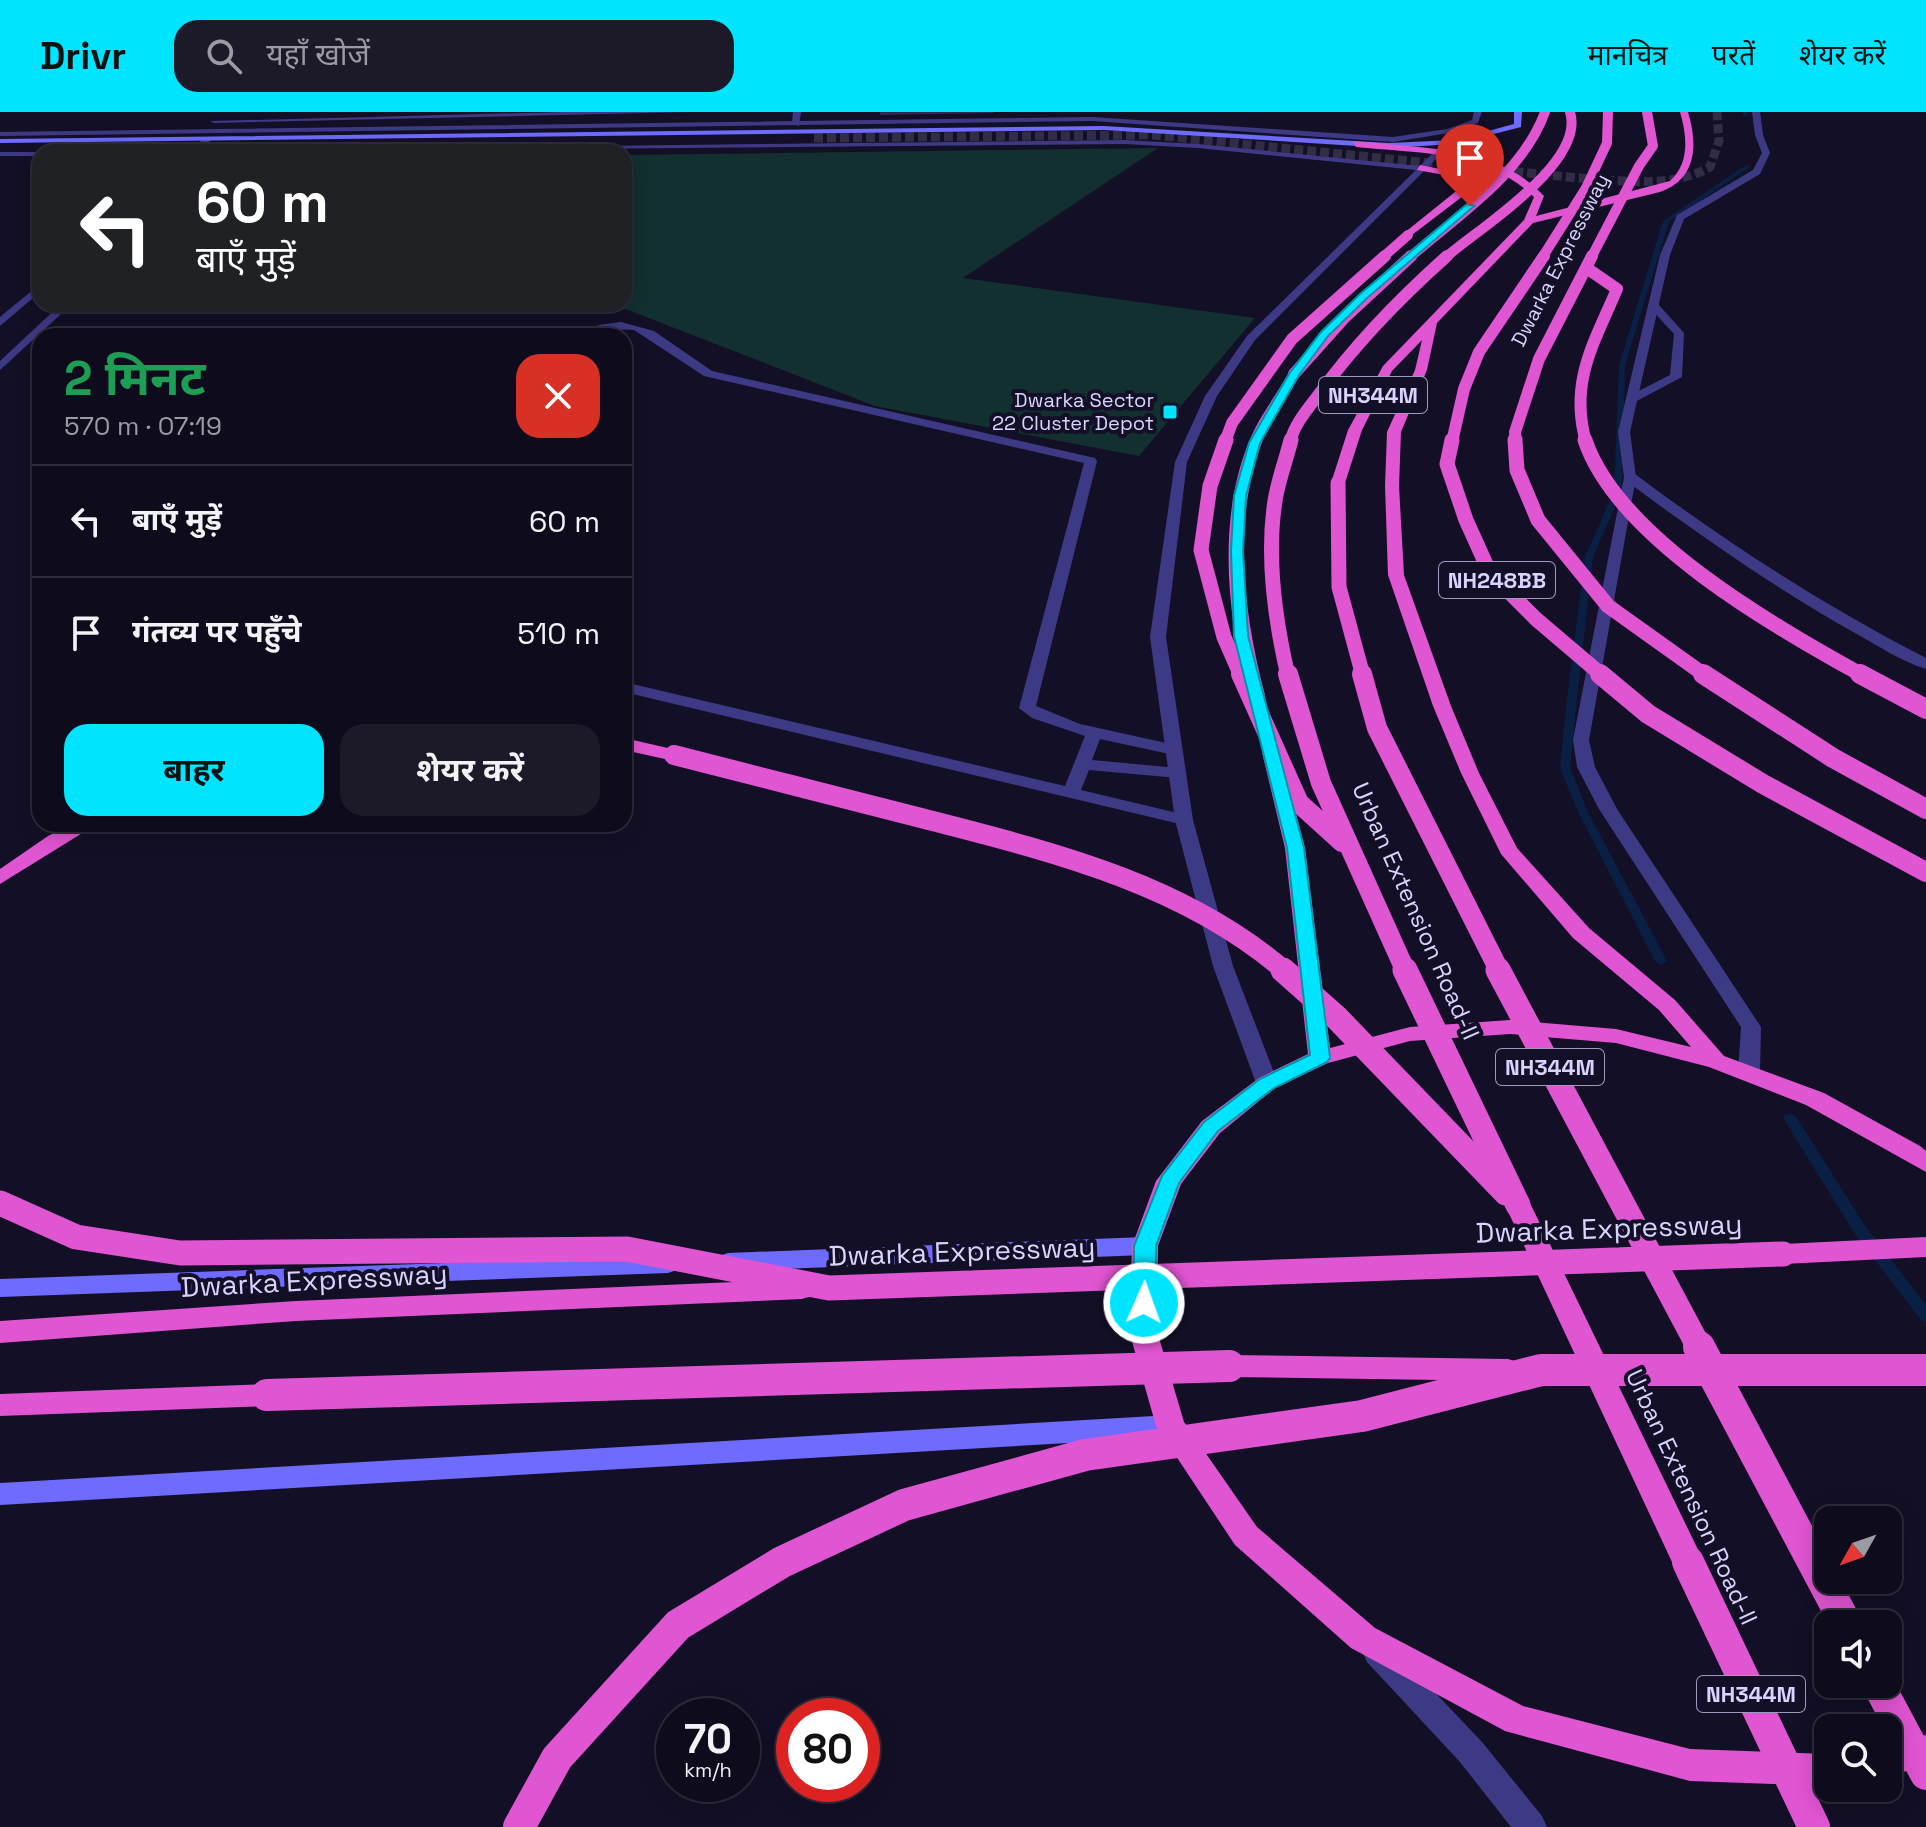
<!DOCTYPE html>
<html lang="hi">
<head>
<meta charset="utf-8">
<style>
	body { margin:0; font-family:"Space Grotesk","Noto Sans Devanagari",sans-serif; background:#1c1929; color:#f1f3f6; height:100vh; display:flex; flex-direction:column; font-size:30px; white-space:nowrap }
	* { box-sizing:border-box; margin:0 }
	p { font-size:26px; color:#9b9ba3 }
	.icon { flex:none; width:44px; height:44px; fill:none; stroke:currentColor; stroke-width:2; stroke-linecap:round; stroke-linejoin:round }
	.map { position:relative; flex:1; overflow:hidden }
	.side { position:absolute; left:32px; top:216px; width:600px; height:504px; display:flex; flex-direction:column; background:#0e0b1c; border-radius:24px; box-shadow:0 4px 20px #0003,0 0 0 2px #2e2b3b }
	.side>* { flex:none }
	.guide { position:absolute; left:32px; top:32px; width:600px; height:168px; border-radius:24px; box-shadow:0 4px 20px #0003,0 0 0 2px #2e2b3b; background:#202124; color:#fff; overflow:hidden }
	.needle { width:52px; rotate:230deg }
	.fabs { position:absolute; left:1814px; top:1394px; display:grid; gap:16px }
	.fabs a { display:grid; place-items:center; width:88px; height:88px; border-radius:16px; background:#0e0b1c; box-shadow:0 4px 20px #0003,0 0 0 2px #2e2b3b; font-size:40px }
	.speed { position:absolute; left:656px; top:1586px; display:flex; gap:16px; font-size:40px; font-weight:700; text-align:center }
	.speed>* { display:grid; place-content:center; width:104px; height:104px; border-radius:50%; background:#0e0b1c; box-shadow:0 4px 20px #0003,0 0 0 2px #2e2b3b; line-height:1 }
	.speed small { font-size:20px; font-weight:400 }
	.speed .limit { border:12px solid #d22; background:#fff; color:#111 }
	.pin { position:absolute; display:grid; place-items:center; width:68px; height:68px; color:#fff; margin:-82px -34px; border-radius:50% 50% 50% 0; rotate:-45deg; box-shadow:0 0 8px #0007 }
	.pin .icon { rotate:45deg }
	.me { position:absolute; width:88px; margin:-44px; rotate:2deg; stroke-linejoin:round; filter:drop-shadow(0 0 6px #0008) }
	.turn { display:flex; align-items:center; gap:28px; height:168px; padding:0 32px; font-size:36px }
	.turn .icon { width:104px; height:104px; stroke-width:2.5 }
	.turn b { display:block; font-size:56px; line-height:68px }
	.round { display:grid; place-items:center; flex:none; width:84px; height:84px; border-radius:24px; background:#1c1929 }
	.overview { display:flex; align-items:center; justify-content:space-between; height:136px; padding:0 32px }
	h1 { font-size:48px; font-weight:700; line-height:60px; color:#1e9e55 }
	.action { display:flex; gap:16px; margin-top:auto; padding:16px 32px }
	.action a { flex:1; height:92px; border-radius:24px; background:#00e5ff; color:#111; font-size:32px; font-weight:700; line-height:92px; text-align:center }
	.action a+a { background:#1c1929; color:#f1f3f6 }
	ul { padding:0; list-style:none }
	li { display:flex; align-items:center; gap:24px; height:112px; padding:0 32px; border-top:2px solid #2e2b3b }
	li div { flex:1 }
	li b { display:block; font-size:30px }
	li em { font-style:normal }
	header { display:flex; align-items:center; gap:48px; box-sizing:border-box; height:112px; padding:0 40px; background:#00e5ff; color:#111 }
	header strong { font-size:38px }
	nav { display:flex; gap:44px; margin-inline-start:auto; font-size:28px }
	.search { width:560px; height:72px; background:#1c1929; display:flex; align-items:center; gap:20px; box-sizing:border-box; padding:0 28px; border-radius:24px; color:#9b9ba3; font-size:30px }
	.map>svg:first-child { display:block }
	.green { fill:#12302f }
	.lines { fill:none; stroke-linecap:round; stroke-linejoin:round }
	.stream { fill:#0a1f44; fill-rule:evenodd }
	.secondary-tunnel { stroke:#312d47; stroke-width:9; stroke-dasharray:9 4; stroke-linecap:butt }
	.service { fill:#3d3a85; fill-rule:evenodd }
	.minor { fill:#3d3a85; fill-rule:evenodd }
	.tertiary { fill:#3d3a85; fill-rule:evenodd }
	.secondary { fill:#6f6bff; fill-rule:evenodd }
	.trunk { fill:#e055d1; fill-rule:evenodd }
	.trunk-bridge-far5 { stroke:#e055d1; stroke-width:10 }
	.trunk-bridge-far4 { stroke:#e055d1; stroke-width:12 }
	.trunk-bridge-far3 { stroke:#e055d1; stroke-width:15 }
	.trunk-bridge-far2 { stroke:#e055d1; stroke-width:20 }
	.trunk-bridge-far1 { stroke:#e055d1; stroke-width:25 }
	.trunk-bridge { stroke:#e055d1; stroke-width:32 }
	.wall { fill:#312854 }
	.route { fill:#00e5ff; stroke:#0095a6; stroke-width:2 }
	.poi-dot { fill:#00e5ff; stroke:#130f26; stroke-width:3 }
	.labels { text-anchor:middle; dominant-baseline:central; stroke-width:8; stroke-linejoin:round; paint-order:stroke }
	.far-street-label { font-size:20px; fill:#d9d4ff; stroke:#130f26 }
	.far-poi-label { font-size:20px; fill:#d9d4ff; stroke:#130f26; text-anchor:end }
	.shield { fill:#130f26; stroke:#9e99be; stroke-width:2 }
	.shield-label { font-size:22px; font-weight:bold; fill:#d9d4ff }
	.street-label { font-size:24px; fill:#d9d4ff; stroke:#130f26 }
	.near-street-label { font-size:28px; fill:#d9d4ff; stroke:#130f26 }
</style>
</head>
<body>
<header>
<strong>Drivr</strong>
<div class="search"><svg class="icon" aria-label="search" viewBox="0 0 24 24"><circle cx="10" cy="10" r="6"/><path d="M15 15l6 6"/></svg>यहाँ खोजें</div>
<nav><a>मानचित्र</a><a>परतें</a><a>शेयर करें</a></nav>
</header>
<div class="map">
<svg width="1926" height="1715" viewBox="0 0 1926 1715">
	<rect width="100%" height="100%" fill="#130f26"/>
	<polygon class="green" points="1158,36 963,166 1255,206 1139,344 875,294 628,198 596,192 624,192 624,43"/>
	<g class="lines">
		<g class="stream">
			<rect x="1743" y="0" width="4" height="4"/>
			<polygon points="1746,53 1751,54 1669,110 1625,253 1622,379 1593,445 1577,586 1570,656 1588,700 1667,849 1661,853 1655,849 1578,700 1560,656 1567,586 1585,445 1614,379 1619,253 1663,109"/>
			<polygon points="1790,1002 1795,1003 1865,1114 1926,1193 1926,1210 1921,1208 1855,1122 1783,1006 1785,1003"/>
		</g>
		<path class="secondary-tunnel" d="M814,26L1153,23L1578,66C1620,68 1673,77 1710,55L1719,29L1717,0"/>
		<g class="service">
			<polygon points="563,0 688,0 214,11 210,9"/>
			<polygon points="793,0 801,0 799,14 792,12"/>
			<polygon points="1650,192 1658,192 1684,221 1682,265 1633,291 1629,290 1629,284 1670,263 1674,222 1650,196"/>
			<path d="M621,210L654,219L712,259L1095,346L1097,349L1036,594L1080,612L1180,634L1182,638L1180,642L1174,643L1100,627L1092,648L1178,656L1187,661L1178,666L1089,658L1081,678L1190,704L1193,708L1190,712L1184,713L624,580V570L1065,674L1085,624L1032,606L1019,596L1084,351L704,264L634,218C613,215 595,224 575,224L599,213Z"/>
		</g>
		<path class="minor" d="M1625,362H1635C1727,431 1823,493 1926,546V557C1902,550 1877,533 1855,521C1775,476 1699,423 1625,368Z"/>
		<g class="tertiary">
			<polygon points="1474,0 1482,0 1478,11 1449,21 1393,30 1092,9 0,24 0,20 1092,5 1393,25 1447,17 1472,8"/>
			<polygon points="1752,0 1760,0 1763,23 1770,41 1760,62 1684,107 1670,143 1630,320 1636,365 1589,628 1595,655 1617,697 1761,915 1760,961 1757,966 1741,966 1738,961 1741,915 1599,697 1577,655 1573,628 1624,365 1618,320 1660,143 1677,103 1753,58 1762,41 1755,23"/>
			<polygon points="205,25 212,27 198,40 189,40"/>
			<polygon points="1124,28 1198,32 1420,54 1444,30 1451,32 1255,228 1217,284 1187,350 1166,525 1193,708 1233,854 1278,971 1275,976 1259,976 1256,971 1213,854 1175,708 1150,525 1175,350 1205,284 1247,224 1416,58 1198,36 1124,32 225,40 229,38"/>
			<polygon points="0,40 42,40 40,44 0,44"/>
			<polygon points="40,172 40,180 0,214 0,205"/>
			<polygon points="61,192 72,192 0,258 0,249"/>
			<polygon points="1378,1528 1389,1532 1482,1630 1542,1704 1547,1715 1511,1715 1460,1650 1367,1550 1363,1541 1367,1532"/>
		</g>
		<g class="secondary">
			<polygon points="1514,0 1522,0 1521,15 1455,32 1389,36 1104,18 0,31 0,27 1104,14 1389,31 1455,28 1514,12"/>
			<polygon points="1145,1125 1153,1128 1157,1134 1153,1140 1145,1143 728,1159 719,1156 716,1150 719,1144 728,1141"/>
			<polygon points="668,1143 677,1146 680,1152 677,1158 668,1161 0,1185 0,1167"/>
			<polygon points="1171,1303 1180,1307 1184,1314 1180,1321 1171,1325 0,1393 0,1371"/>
		</g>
		<g class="trunk">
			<path d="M1680,0H1688C1698,33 1697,67 1660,80L1533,111L1437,211L1427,258L1401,320L1399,374L1404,463L1451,594L1479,661L1517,736L1589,816L1675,888L1724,944L1824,981L1920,1034L1926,1039V1060L1806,993L1709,955L1616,931L1510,922L1410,929L1328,951L1275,976L1220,1021L1181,1072L1158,1134L1157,1219L1184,1310L1257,1415L1375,1516L1523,1594L1690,1637L1828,1642V1674L1690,1669L1505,1619L1351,1536L1235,1433L1156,1314L1129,1219L1132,1134L1156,1069L1202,1009L1259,966L1308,942L1285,736L1262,640L1264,636L1271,634L1280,640L1305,736L1330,936L1410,915L1510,908L1616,917L1691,935L1659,898L1573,826L1501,742L1461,661L1433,594L1388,463L1385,374L1387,320L1415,258L1422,228L1392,259L1362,318L1345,371L1338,375L1331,371L1348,318L1383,254L1524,108L1534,85C1487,39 1417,41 1356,35L1353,30C1367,29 1382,32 1396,33C1448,37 1507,43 1544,84L1536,104L1670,69C1690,51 1687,24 1680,0Z"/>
			<polygon points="1420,53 1461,61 1475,71 1471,78 1408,126 1403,123 1404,121 1465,72 1455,65 1417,58"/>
			<path d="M1294,258L1300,262C1288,285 1270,308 1261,333C1232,412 1244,504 1265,583L1256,588L1247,583C1228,503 1217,411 1248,332C1257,308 1275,285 1288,262Z"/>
			<polygon points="624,626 681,639 683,643 674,649 624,638"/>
			<polygon points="72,712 97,712 0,772 0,757 48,724"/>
			<polygon points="1518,1084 1527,1087 1531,1093 1704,1450 1699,1460 1688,1463 1677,1460 1672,1450 1505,1093 1509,1087"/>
			<polygon points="1926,1125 1926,1145 1783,1152 1774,1149 1770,1142 1774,1135 1783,1132"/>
			<polygon points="802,1167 812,1170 816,1177 812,1184 802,1187 296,1209 0,1231 0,1209 296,1189"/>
			<polygon points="1229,1243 1508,1247 1518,1250 1522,1258 1518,1266 1508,1269 1229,1265 1219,1262 1215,1254 1219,1246"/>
			<polygon points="267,1272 277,1275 281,1283 277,1291 267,1294 0,1304 0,1282"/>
			<polygon points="1926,1623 1926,1655 1888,1663 1888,1631"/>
		</g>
		<g class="trunk-bridge-far5">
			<polyline points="1382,146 1408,123"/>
			<path d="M1409,146C1458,103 1522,63 1545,0"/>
			<path d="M1445,146C1479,116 1586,51 1570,0"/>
			<polyline points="1542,146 1586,76 1607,31 1608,0"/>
			<polyline points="1591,146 1639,54 1653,34 1647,0"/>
		</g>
		<g class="trunk-bridge-far4">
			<polyline points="1294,262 1345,205 1411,144"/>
			<polyline points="1225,330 1232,311 1292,227 1385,144"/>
			<path d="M1290,330C1295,311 1308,297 1319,282C1356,231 1400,186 1447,144"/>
			<polyline points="1452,330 1464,277 1479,240 1544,144"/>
			<polyline points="1516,330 1515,320 1539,247 1592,144"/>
			<path d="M1586,330C1569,270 1594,231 1617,177L1588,157"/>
		</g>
		<g class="trunk-bridge-far3">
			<polyline points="1226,328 1210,374 1201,438 1224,525 1241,564"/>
			<polyline points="1452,328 1447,352 1466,408 1490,461 1536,507 1603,564"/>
			<polyline points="1515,328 1517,358 1538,408 1608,494 1706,564"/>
			<path d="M1585,328C1617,425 1776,516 1864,564"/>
			<polyline points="1338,371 1339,475 1363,564"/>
			<path d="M1288,564C1275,508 1266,446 1275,389C1278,369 1286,348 1291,328"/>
		</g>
		<g class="trunk-bridge-far2">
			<polyline points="1241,562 1299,691 1342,730"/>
			<polyline points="1288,562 1321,671 1406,860"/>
			<polyline points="1362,562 1377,616 1500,860"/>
			<polyline points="1600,562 1648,602 1763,672 1926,760"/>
			<polyline points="1703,562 1833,646 1926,697"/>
			<polyline points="1860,562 1926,597"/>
			<path d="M674,643C756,664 839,685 921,706C1049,739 1184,771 1286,860"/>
		</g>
		<g class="trunk-bridge-far1">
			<polyline points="1283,858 1336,905 1506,1081"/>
			<polyline points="1405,858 1518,1093"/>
			<polyline points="1498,858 1700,1237"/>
			<polyline points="0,1091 76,1125 180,1141 627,1137 829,1176 1783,1142"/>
		</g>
		<g class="trunk-bridge">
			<polyline points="1699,1235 1846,1512"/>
			<polyline points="267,1283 1229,1254"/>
			<polyline points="1688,1450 1814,1715"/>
			<polyline points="1878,1572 1926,1662"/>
			<polyline points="519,1715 557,1646 678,1513 782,1450 904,1393 1085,1343 1362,1304 1541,1258 1926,1258"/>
		</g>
	</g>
	<polygon class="wall" points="880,0 993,0 993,1 880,3"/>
	<polygon class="route" points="1467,92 1474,94 1367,186 1328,224 1299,263 1260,331 1246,384 1243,439 1248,524 1304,736 1330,946 1327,950 1274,976 1218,1019 1179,1071 1156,1134 1155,1191 1152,1197 1144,1199 1136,1197 1133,1191 1134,1134 1162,1064 1204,1010 1260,967 1310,943 1287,736 1234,524 1231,439 1234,384 1249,331 1289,262 1321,220 1360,182"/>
	<rect class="poi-dot" x="1162" y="292" width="16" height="16" rx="4"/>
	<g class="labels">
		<g class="far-street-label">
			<text transform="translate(1560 148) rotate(-63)">Dwarka Expressway</text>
		</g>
		<g class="far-poi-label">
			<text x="1154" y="288">Dwarka Sector<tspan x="1154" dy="23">22 Cluster Depot</tspan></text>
		</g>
		<g class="shield">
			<rect x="1319" y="265" width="108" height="36" rx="6"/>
			<rect x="1439" y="450" width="116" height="36" rx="6"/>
			<rect x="1496" y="937" width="108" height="36" rx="6"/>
			<rect x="1697" y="1564" width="108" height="36" rx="6"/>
		</g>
		<g class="shield-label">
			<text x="1373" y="283">NH344M</text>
			<text x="1497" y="468">NH248BB</text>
			<text x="1550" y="955">NH344M</text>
			<text x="1751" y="1582">NH344M</text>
		</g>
		<g class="street-label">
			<text transform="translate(1416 799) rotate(66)">Urban Extension Road-II</text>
			<text transform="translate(1692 1385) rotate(65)">Urban Extension Road-II</text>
		</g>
		<g class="near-street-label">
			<text transform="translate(1609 1116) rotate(-2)">Dwarka Expressway</text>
			<text transform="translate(962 1139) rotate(-2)">Dwarka Expressway</text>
			<text transform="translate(314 1168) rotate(-3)">Dwarka Expressway</text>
		</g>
	</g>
</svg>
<div class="fabs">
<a><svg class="needle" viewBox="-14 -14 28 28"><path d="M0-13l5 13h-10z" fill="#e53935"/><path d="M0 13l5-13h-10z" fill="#9b9ba3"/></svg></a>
<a><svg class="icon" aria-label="sound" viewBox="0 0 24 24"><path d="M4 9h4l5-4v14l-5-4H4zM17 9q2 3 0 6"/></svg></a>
<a><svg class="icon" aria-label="search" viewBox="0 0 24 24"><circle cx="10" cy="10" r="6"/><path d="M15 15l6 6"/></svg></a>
</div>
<div class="speed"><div>70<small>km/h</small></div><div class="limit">80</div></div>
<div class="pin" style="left:1470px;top:94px;background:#d93025"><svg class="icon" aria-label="arrive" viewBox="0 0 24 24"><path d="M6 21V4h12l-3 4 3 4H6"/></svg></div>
<svg class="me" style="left:1144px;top:1191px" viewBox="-20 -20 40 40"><circle r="17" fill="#00e5ff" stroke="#fff" stroke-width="3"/><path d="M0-11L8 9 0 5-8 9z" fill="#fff"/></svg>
<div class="guide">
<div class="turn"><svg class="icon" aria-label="left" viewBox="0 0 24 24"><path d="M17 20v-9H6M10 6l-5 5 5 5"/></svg><div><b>60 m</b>बाएँ मुड़ें</div></div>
</div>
<section class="side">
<div class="overview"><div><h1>2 मिनट</h1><p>570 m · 07:19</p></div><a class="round" style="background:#d93025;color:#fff"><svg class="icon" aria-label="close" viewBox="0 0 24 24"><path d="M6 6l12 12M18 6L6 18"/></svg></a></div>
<ul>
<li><svg class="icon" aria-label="left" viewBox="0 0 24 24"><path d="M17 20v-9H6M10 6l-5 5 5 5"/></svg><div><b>बाएँ मुड़ें</b></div><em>60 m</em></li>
<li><svg class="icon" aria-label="arrive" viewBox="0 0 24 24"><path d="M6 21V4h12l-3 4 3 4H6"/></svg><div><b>गंतव्य पर पहुँचे</b></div><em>510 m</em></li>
</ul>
<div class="action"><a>बाहर</a><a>शेयर करें</a></div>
</section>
</div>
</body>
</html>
